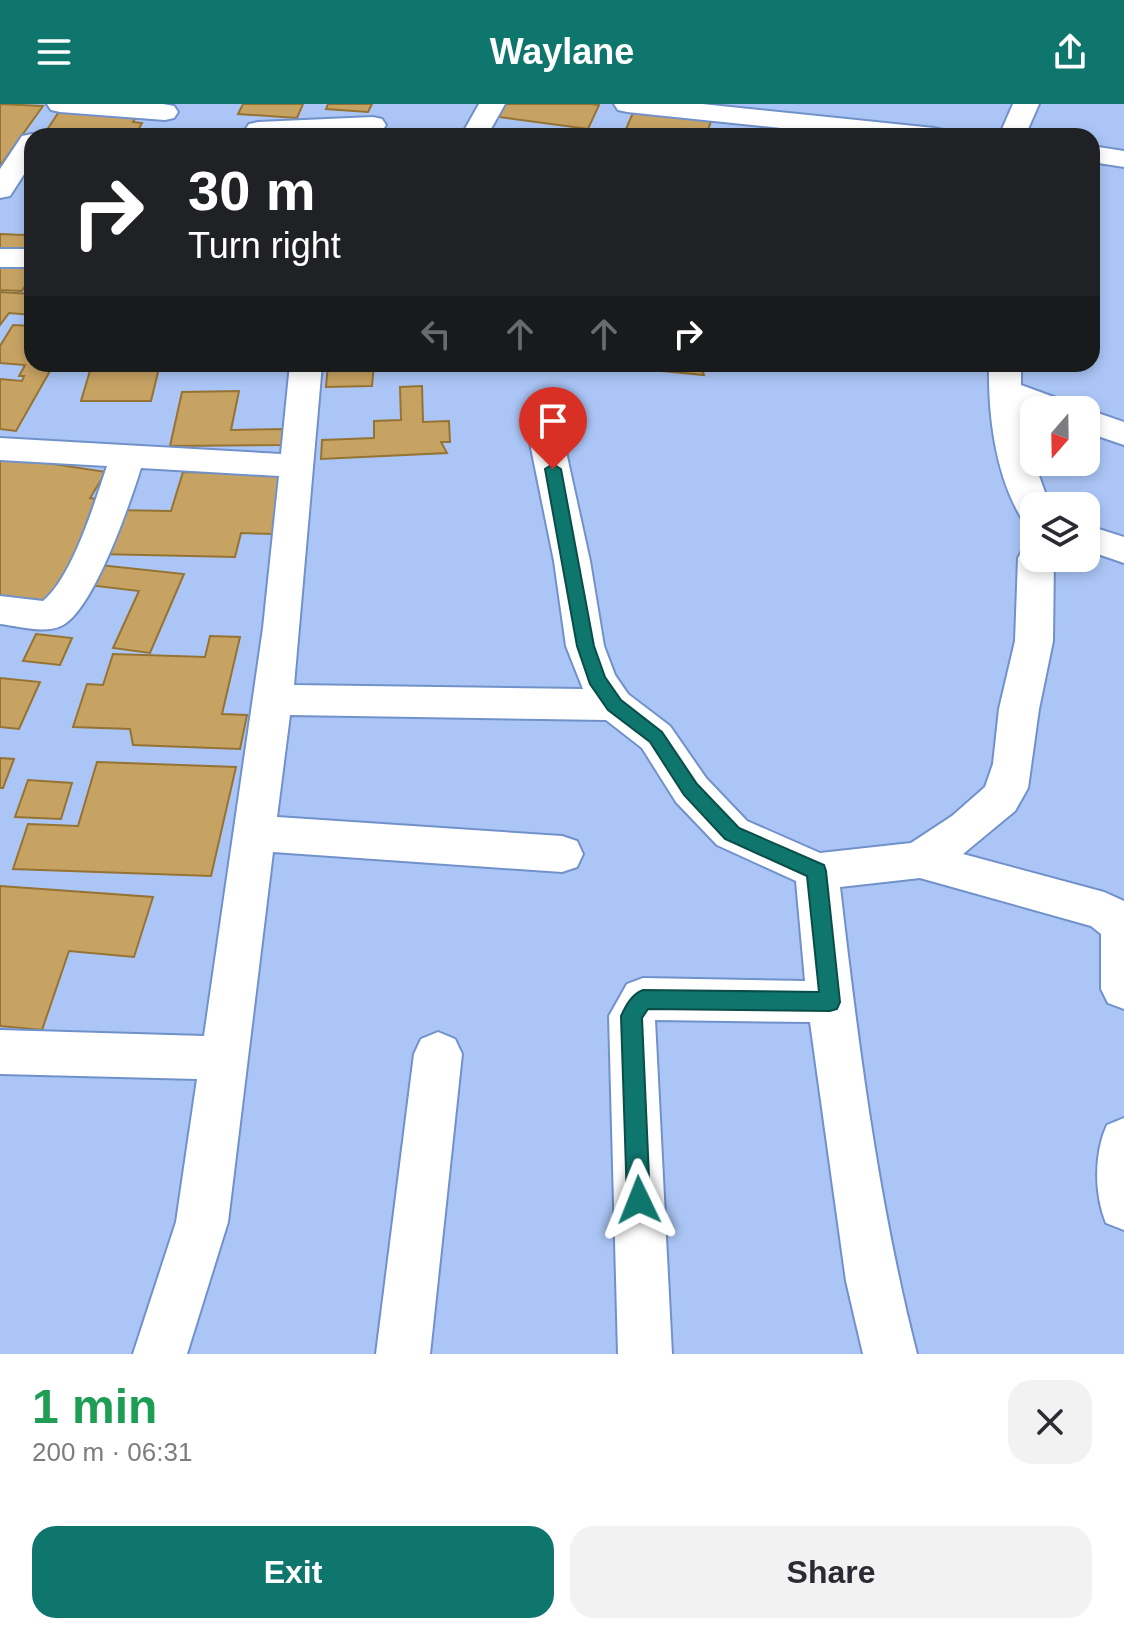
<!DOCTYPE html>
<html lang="en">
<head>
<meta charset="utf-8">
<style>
	body { margin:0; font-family:Arial,sans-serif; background:#f2f2f3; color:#2b2b33; height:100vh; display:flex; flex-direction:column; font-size:30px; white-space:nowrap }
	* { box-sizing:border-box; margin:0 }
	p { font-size:26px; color:#7c7c81 }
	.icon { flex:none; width:44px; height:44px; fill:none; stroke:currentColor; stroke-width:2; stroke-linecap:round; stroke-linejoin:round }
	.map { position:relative; height:1250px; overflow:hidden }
	.panel { display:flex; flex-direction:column; background:#fff; flex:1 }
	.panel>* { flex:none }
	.hud { position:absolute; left:24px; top:24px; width:1076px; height:244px; border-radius:24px; box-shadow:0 4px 12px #0003; background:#202124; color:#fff; overflow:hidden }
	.needle { width:52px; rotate:200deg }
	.tools { position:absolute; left:1020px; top:292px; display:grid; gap:16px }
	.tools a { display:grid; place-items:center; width:80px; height:80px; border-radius:16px; background:#fff; box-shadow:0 4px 12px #0003; font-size:40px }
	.pin { position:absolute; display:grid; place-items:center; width:68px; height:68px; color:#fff; margin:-82px -34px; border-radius:50% 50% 50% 0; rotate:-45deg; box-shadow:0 0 8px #0007 }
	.pin .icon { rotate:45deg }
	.me { position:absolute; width:88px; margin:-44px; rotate:358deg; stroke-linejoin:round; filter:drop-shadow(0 0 6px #0008) }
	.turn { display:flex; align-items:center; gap:28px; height:168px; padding:0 32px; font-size:36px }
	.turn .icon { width:104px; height:104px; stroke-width:2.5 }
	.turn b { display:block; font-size:56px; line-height:68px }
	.lanes { display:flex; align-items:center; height:76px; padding:0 32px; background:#0003; justify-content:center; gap:40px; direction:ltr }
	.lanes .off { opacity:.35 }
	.round { display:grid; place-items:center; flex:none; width:84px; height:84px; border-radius:24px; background:#f2f2f3 }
	.headline { display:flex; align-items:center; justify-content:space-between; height:136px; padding:0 32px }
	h1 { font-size:48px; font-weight:700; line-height:60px; color:#1e9e55 }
	.button { display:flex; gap:16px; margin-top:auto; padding:16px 32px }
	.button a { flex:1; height:92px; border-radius:24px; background:#0f766e; color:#fff; font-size:32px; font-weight:700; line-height:92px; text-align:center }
	.button a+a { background:#f2f2f3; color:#2b2b33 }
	header { display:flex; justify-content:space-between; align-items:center; height:104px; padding:0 32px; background:#0f766e; color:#fff; font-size:36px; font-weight:700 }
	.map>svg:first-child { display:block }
	.building { fill:#c7a363; stroke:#957332; stroke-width:2 }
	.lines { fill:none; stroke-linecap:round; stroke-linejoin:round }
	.minor-casing { stroke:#7191ca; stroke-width:4 }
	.minor { fill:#fff; fill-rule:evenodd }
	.route { fill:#0f766e; stroke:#0a4d48; stroke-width:2 }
</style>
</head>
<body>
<header><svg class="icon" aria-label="menu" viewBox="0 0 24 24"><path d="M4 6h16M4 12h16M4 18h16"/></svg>Waylane<svg class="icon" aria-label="share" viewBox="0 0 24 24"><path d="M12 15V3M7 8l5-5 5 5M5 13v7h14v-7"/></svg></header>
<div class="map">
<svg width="1124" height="1250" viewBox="0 0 1124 1250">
	<rect width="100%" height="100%" fill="#abc6f6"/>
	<g class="building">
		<polygon points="0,0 43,2 0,62"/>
		<polygon points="243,0 303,0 297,14 238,10"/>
		<polygon points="328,0 372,0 368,8 326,5"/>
		<polygon points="499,0 591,0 599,1 588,25 492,12"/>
		<polygon points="62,3 139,8 133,18 142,19 135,32 43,32"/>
		<polygon points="635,4 712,14 706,32 623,32"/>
		<polygon points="32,117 32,146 0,145 0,130 24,131"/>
		<polygon points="0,161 32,163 32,171 22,187 0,186"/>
		<polygon points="0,188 32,190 32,211 9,209 0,221"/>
		<polygon points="13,221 32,222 32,260 54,260 16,327 0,325 0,275 22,277 24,272 19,272 25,261 0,259 0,242"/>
		<polygon points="92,260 160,260 151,297 81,297"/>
		<polygon points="328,260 397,260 374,261 372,282 326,283"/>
		<polygon points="600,260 700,260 704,271 600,261"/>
		<polygon points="422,282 423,318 449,317 450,338 441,338 447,349 321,355 322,336 374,334 374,317 401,316 400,283"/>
		<polygon points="239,287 231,326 285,325 283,341 170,342 182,288"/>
		<polygon points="0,352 106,368 90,394 111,397 46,508 0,500"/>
		<polygon points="183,368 289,370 275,430 241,429 235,453 98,450 113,406 171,407"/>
		<polygon points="90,460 184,470 150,549 113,544 139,487 80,480"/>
		<polygon points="36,530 72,534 60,561 23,557"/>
		<polygon points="210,532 240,533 222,610 247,611 240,645 133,641 130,625 73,623 87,580 103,581 113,550 205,553"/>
		<polygon points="0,574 40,578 19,625 0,623"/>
		<polygon points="0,654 14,655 3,684 0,684"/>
		<polygon points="97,658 236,663 211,772 13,765 28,720 78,722"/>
		<polygon points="28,676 72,679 61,715 15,713"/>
		<polygon points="0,782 153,793 134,853 69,847 42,926 0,922"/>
	</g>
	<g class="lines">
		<defs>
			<g id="minor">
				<polygon points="47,0 163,0 174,2 178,8 174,14 165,16 60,8 51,6"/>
				<polygon points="479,0 505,0 487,32 461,32"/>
				<polygon points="614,0 702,0 934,24 943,26 947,32 858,32 627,8 618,6"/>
				<polygon points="1013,0 1039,0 1025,32 999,32"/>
				<polygon points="373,13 382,15 386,21 382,27 241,32 249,20 258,18"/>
				<polygon points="32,30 40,32 32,32 32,58 10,92 0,94 0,65 22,32"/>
				<polygon points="1092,42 1124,47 1124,63 1092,58"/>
				<rect x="0" y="145" width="32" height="18"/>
				<path d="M290,260H322L294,581L583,585L566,542L554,457L529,334L534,326L546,323L558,326L563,334L590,457L604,542L615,571L628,590L670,622L706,674L747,717L820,749L911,739L952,712L985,683L993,660L999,605L1015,537L1018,454L1023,445L1034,442V454H1054L1053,537L1039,605L1028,684L1015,707L963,750L1104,788L1124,797V905L1108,899L1101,885V830L1091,822L920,774L840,783C858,939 878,1098 917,1250H863L846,1177L810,918L655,916L672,1250H618L609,912L627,880L643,874L805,877L796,777L717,741L676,698L642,644L606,616L290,611L277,713L562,732L577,737L583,750L577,763L562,768L273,748L228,1118L187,1250H133L176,1118L197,975L0,970V926L204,932L263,524L279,372L141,364C130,399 93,508 61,522C44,530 18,522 0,520V492L43,497C73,472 94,400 107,362L0,356V334L281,350Z"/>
				<path d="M989,260H1021V281L1070,299L1074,306H1034V309L1023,305L1034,358L1050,402H1034V419L1022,415C995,371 988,310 989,260Z"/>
				<polygon points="1086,305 1124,318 1124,341 1086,328"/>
				<polygon points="1086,421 1124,433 1124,459 1086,446"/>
				<polygon points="438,928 455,935 462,950 430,1250 376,1250 414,950 421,935"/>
				<path d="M1124,1014V1126L1106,1119C1094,1090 1094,1049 1107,1021Z"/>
			</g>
		</defs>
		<use href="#minor" class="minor-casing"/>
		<use href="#minor" class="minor"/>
	</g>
	<path class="route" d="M553,360L561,365L594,542L605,573L621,596L662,628L697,680L739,724L824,761L826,767L840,898L837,905L830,907L648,905L642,914L650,1096L647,1104L639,1107L630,1104L627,1096L621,912C626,901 632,890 643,886L819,888L807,772L725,735L684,691L650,638L608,606L590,580L577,542L545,365Z"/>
</svg>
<div class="tools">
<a><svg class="needle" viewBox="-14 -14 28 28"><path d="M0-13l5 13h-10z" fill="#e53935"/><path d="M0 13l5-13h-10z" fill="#7c7c81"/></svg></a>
<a><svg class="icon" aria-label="layers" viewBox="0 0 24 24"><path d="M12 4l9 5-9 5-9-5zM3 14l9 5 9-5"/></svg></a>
</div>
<div class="pin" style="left:553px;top:365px;background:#d93025"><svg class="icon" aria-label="arrive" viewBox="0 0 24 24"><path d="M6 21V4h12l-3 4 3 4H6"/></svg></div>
<svg class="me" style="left:639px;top:1096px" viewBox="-20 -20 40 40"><path d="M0-17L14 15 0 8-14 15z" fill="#0f766e" stroke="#fff" stroke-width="4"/></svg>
<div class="hud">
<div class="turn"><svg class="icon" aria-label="right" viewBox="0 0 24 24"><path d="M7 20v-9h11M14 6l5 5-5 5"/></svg><div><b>30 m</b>Turn right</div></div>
<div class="lanes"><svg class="icon off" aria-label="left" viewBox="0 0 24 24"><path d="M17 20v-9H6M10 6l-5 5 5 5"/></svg><svg class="icon off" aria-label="ahead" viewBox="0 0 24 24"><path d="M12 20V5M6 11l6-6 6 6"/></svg><svg class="icon off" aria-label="ahead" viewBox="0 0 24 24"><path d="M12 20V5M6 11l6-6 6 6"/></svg><svg class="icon" aria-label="right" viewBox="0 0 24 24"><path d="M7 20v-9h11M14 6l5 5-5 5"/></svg></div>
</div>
</div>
<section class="panel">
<div class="headline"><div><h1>1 min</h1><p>200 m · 06:31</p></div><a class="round"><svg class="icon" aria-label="close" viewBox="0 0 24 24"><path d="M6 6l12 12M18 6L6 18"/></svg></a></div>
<div class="button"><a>Exit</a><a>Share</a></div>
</section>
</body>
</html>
